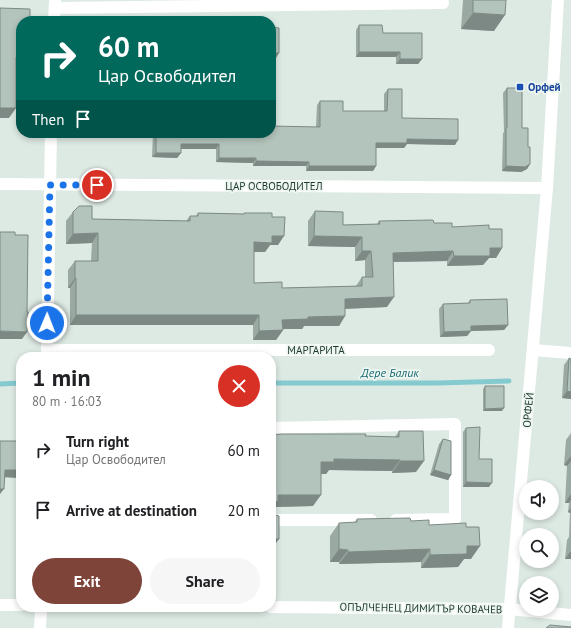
<!DOCTYPE html>
<html lang="en">
<head>
<meta charset="utf-8">
<style>
	body { margin:0; font-family:"PT Sans",sans-serif; background:#f6f6f6; color:#202124; height:100vh; display:flex; flex-direction:column; font-size:15px; white-space:nowrap }
	* { box-sizing:border-box; margin:0 }
	p { font-size:13px; color:#757577 }
	.icon { flex:none; width:22px; height:22px; fill:none; stroke:currentColor; stroke-width:2; stroke-linecap:round; stroke-linejoin:round }
	.map { position:relative; flex:1; overflow:hidden }
	.drawer { position:absolute; left:16px; top:352px; width:260px; height:260px; display:flex; flex-direction:column; background:#fff; border-radius:16px; box-shadow:0 2px 6px #0003 }
	.drawer>* { flex:none }
	.hud { position:absolute; left:16px; top:16px; width:260px; height:122px; border-radius:16px; box-shadow:0 2px 6px #0003; background:#00695c; color:#fff; overflow:hidden }
	.controls { position:absolute; left:519px; top:480px; display:grid; gap:8px }
	.controls a { display:grid; place-items:center; width:40px; height:40px; border-radius:50%; background:#fff; box-shadow:0 2px 6px #0003; font-size:20px }
	.pin { position:absolute; display:grid; place-items:center; width:34px; height:34px; color:#fff; margin:-17px; border:2px solid #fff; border-radius:50%; box-shadow:0 1px 4px #0007 }
	.me { position:absolute; width:44px; margin:-22px; rotate:1deg; stroke-linejoin:round; filter:drop-shadow(0 0 3px #0008) }
	.turn { display:flex; align-items:center; gap:14px; height:84px; padding:0 16px; font-size:18px }
	.turn .icon { width:52px; height:52px; stroke-width:2.5 }
	.turn b { display:block; font-size:28px; line-height:34px }
	.then { display:flex; align-items:center; height:38px; padding:0 16px; background:#0003; gap:8px; font-size:15px }
	.round { display:grid; place-items:center; flex:none; width:42px; height:42px; border-radius:21px; background:#f6f6f6 }
	.head { display:flex; align-items:center; justify-content:space-between; height:68px; padding:0 16px }
	h1 { font-size:24px; font-weight:700; line-height:30px }
	.cta { display:flex; gap:8px; margin-top:auto; padding:8px 16px }
	.cta a { flex:1; height:46px; border-radius:24px; background:#7e4339; color:#fff; font-size:16px; font-weight:700; line-height:46px; text-align:center }
	.cta a+a { background:#f6f6f6; color:#202124 }
	ul { padding:0; list-style:none }
	li { display:flex; align-items:center; gap:12px; height:60px; padding:0 16px }
	li div { flex:1 }
	li b { display:block; font-size:15px }
	li em { font-style:normal }
	.map>svg:first-child { display:block }
	.lines { fill:none; stroke-linecap:round; stroke-linejoin:round }
	.stream { stroke:#84cacf; stroke-width:5 }
	.minor { stroke:#fff; stroke-width:12 }
	.tertiary { stroke:#fff; stroke-width:12 }
	.wall { fill:#9aa9a2 }
	.shaded-wall { fill:#7d8984 }
	.building { fill:#b3c4bc; stroke:#7d8984 }
	.route { stroke:#1a73e8; stroke-width:7; stroke-dasharray:0 12.6 }
	.transit-dot { fill:#1a4fb4; stroke:#eef6f1; stroke-width:1.5 }
	.labels { text-anchor:middle; dominant-baseline:central; stroke-width:3.5; stroke-linejoin:round; paint-order:stroke }
	.transit-label { font-size:11px; font-weight:bold; fill:#164399; stroke:#eef6f1; text-anchor:start }
	.street-label { font-size:11px; fill:#1f392f; stroke:#eef6f1 }
	.water-label { font-size:12px; font-style:italic; fill:#1a6c73; stroke:#eef6f1 }
</style>
</head>
<body>
<div class="map">
<svg width="571" height="628" viewBox="0 0 571 628">
	<rect width="100%" height="100%" fill="#dde9e3"/>
	<g class="lines">
		<g class="stream">
			<polyline points="271,383 437,383 509,381"/>
			<polyline points="0,384 20,383"/>
		</g>
		<g class="minor">
			<polyline points="55,8 443,3"/>
			<polyline points="54,21 55,0"/>
			<polyline points="0,184 547,188"/>
			<polyline points="47,350 489,350"/>
			<polyline points="533,350 571,353"/>
			<polyline points="47,357 51,133"/>
			<polyline points="271,428 455,424 455,519 396,520"/>
			<polyline points="271,520 371,520"/>
			<polyline points="40,628 41,607"/>
			<polyline points="508,628 547,188 558,0"/>
		</g>
		<g class="tertiary">
			<polyline points="0,605 21,605"/>
			<polyline points="271,607 509,609 571,615"/>
		</g>
	</g>
	<g class="wall">
		<polygon points="463,0 506,0 494,31 461,29"/>
		<polygon points="359,25 383,33 422,59 418,64 396,64 396,57 356,57 356,30"/>
		<polygon points="507,88 522,128 528,147 530,164 527,169 521,172 502,171 503,133 504,132 503,93"/>
		<polygon points="388,89 402,118 455,145 407,144 404,148 376,148 376,166 373,171 306,171 306,166 253,166 253,163 216,162 216,149 181,149 181,153 177,158 152,157 153,133 271,133 316,127 317,105 320,101 343,111 384,111 384,94"/>
		<polygon points="315,211 343,225 377,224 379,221 434,223 452,227 489,229 502,248 496,258 489,258 483,265 447,266 447,261 393,262 387,307 345,309 345,316 339,326 304,326 302,329 283,329 283,330 276,340 253,340 253,325 70,325 70,288 68,288 68,270 75,261 91,261 92,243 66,244 66,221 73,212 92,219 186,221 190,216 196,216 198,213 243,214 244,213 272,217 278,245 270,245 265,252 254,252 254,283 282,288 356,286 362,277 365,277 365,260 355,261 355,247 308,246 308,221"/>
		<polygon points="470,300 508,325 504,330 471,331 467,336 440,337 439,309 443,304 468,303"/>
		<polygon points="569,358 571,359 571,399 562,398 564,365"/>
		<polygon points="485,386 502,411 483,411 483,389"/>
		<polygon points="466,428 489,487 463,487 463,432"/>
		<polygon points="399,431 416,472 392,473 392,471 329,470 326,474 321,474 313,506 275,507 272,511 271,550 271,435 395,437"/>
		<polygon points="571,433 571,559 565,559 567,540 569,537 570,513 568,512 569,503 565,503 567,466 564,465 566,440"/>
		<polygon points="443,439 451,475 448,480 430,475 439,444"/>
		<polygon points="357,519 411,521 429,525 471,559 464,559 458,567 421,568 421,562 339,564 339,562 330,562 330,536 339,523 354,523"/>
	</g>
	<g class="shaded-wall">
		<polygon points="473,13 505,15 494,31 461,29"/>
		<polygon points="359,52 400,52 396,57 356,57"/>
		<polygon points="271,53 279,53 276,58 271,58"/>
		<polygon points="16,57 21,57 21,67 9,66"/>
		<polygon points="400,59 422,59 418,64 396,64"/>
		<polygon points="0,108 16,108 9,118 0,118"/>
		<polygon points="407,139 458,140 455,145 407,144 404,148 373,148 376,143"/>
		<polygon points="181,144 219,144 216,149 178,149"/>
		<polygon points="156,153 181,153 177,158 152,157"/>
		<polygon points="219,158 256,158 253,163 216,162"/>
		<polygon points="256,161 309,162 306,166 253,166"/>
		<polygon points="530,164 527,169 521,172 502,171 506,166"/>
		<polygon points="309,166 376,166 373,171 306,171"/>
		<polygon points="98,233 92,243 66,244 73,234"/>
		<polygon points="272,236 284,236 278,245 270,245 265,252 247,252 254,242"/>
		<polygon points="314,236 362,237 355,247 308,246"/>
		<polygon points="490,248 502,248 496,258 489,258 483,265 447,266 454,256"/>
		<polygon points="362,251 371,251 365,260 355,261"/>
		<polygon points="453,251 447,261 386,262 393,253"/>
		<polygon points="75,278 76,278 70,288 68,288"/>
		<polygon points="394,297 387,307 339,309 345,299"/>
		<polygon points="76,315 259,315 253,325 70,325"/>
		<polygon points="345,316 339,326 304,326 302,329 276,329 282,320 308,317"/>
		<polygon points="508,325 504,330 471,331 467,336 440,337 444,332 471,326"/>
		<polygon points="283,330 276,340 253,340 259,331"/>
		<polygon points="0,331 27,332 22,339 0,339"/>
		<polygon points="567,391 571,392 571,399 562,398"/>
		<polygon points="504,408 502,411 483,411 485,409"/>
		<polygon points="571,456 571,461 567,466 564,465"/>
		<polygon points="334,459 400,460 392,471 329,470 326,474 313,474 321,462"/>
		<polygon points="400,461 424,461 416,472 392,473"/>
		<polygon points="5,470 21,470 21,473 18,478 0,477"/>
		<polygon points="434,470 451,475 448,480 430,475"/>
		<polygon points="466,482 492,483 489,487 463,487"/>
		<polygon points="0,489 4,489 0,494"/>
		<polygon points="571,494 571,500 569,503 565,503"/>
		<polygon points="278,495 321,495 313,506 275,507 271,512 271,506"/>
		<polygon points="571,508 571,511 570,513 568,512"/>
		<polygon points="271,539 279,539 271,550"/>
		<polygon points="467,546 480,546 471,559 464,559 458,567 421,568 430,555"/>
		<polygon points="339,549 348,550 339,562 330,562"/>
		<polygon points="430,549 421,562 339,564 348,552"/>
		<polygon points="571,551 571,559 565,559"/>
	</g>
	<g class="building">
		<polygon points="473,0 506,0 505,15 473,13"/>
		<polygon points="0,8 30,9 30,21 21,21 21,57 16,57 16,108 0,108"/>
		<polygon points="359,25 382,25 383,33 422,33 422,59 400,59 400,52 359,52"/>
		<polygon points="271,27 279,28 279,53 271,53"/>
		<polygon points="507,88 522,88 522,128 528,128 528,147 530,147 530,164 525,167 506,166 506,128 507,128"/>
		<polygon points="388,89 402,89 402,118 458,119 458,140 407,139 407,143 376,143 376,166 309,166 309,162 256,161 256,158 219,158 219,144 181,144 181,153 156,153 156,133 271,133 271,126 320,127 320,101 343,101 343,111 387,111"/>
		<polygon points="79,206 92,206 92,219 190,221 190,216 198,216 198,213 244,214 244,213 272,213 272,217 285,217 284,236 272,236 272,243 254,242 254,283 282,282 282,288 362,286 362,277 373,277 371,251 362,251 362,237 314,236 315,211 343,212 343,225 380,224 379,221 433,220 434,223 452,223 452,227 489,225 489,229 502,229 502,248 490,248 490,256 454,256 453,251 393,253 394,297 345,299 345,316 308,317 308,319 282,320 283,330 259,331 259,315 76,315 76,278 75,278 75,261 98,261 98,233 73,234 73,212"/>
		<polygon points="0,232 15,232 15,235 28,235 27,312 28,312 27,332 0,331"/>
		<polygon points="507,299 508,325 471,326 471,331 444,332 443,304 470,303 470,300"/>
		<polygon points="569,358 571,359 571,392 567,391"/>
		<polygon points="485,386 504,386 504,408 485,409"/>
		<polygon points="480,427 479,459 492,459 492,483 466,482 466,428"/>
		<polygon points="399,431 423,431 424,461 400,461 400,460 334,459 334,462 321,462 321,495 278,495 278,501 275,502 273,505 271,509 272,512 275,515 279,516 279,539 271,539 271,435 281,434 366,434 365,436 399,437"/>
		<polygon points="443,439 451,441 451,475 434,470"/>
		<polygon points="0,441 21,441 21,470 5,470 4,489 0,489"/>
		<polygon points="410,518 411,521 429,520 429,525 466,523 466,527 479,527 480,546 467,546 467,554 430,555 430,549 348,552 348,550 339,549 339,523 357,522 357,519"/>
		<polygon points="550,625 571,627 571,628 546,628"/>
	</g>
	<g class="lines">
		<polyline class="route" points="47,323 50,185 97,185"/>
	</g>
	<rect class="transit-dot" x="516" y="83" width="8" height="8" rx="2"/>
	<g class="labels">
		<g class="transit-label">
			<text x="528" y="87">Орфей</text>
		</g>
		<g class="street-label">
			<text x="274" y="186">ЦАР ОСВОБОДИТЕЛ</text>
			<text x="316" y="350">МАРГАРИТА</text>
			<text transform="translate(528 410) rotate(-85)">ОРФЕЙ</text>
			<text transform="translate(421 608) rotate(1)">ОПЪЛЧЕНЕЦ ДИМИТЪР КОВАЧЕВ</text>
		</g>
		<g class="water-label">
			<text x="390" y="372">Дере Балик</text>
		</g>
	</g>
</svg>
<div class="controls">
<a><svg class="icon" aria-label="sound" viewBox="0 0 24 24"><path d="M4 9h4l5-4v14l-5-4H4zM17 9q2 3 0 6"/></svg></a>
<a><svg class="icon" aria-label="search" viewBox="0 0 24 24"><circle cx="10" cy="10" r="6"/><path d="M15 15l6 6"/></svg></a>
<a><svg class="icon" aria-label="layers" viewBox="0 0 24 24"><path d="M12 4l9 5-9 5-9-5zM3 14l9 5 9-5"/></svg></a>
</div>
<div class="pin" style="left:97px;top:185px;background:#d93025"><svg class="icon" aria-label="arrive" viewBox="0 0 24 24"><path d="M6 21V4h12l-3 4 3 4H6"/></svg></div>
<svg class="me" style="left:47px;top:323px" viewBox="-20 -20 40 40"><circle r="17" fill="#1a73e8" stroke="#fff" stroke-width="3"/><path d="M0-11L8 9 0 5-8 9z" fill="#fff"/></svg>
<div class="hud">
<div class="turn"><svg class="icon" aria-label="right" viewBox="0 0 24 24"><path d="M7 20v-9h11M14 6l5 5-5 5"/></svg><div><b>60 m</b>Цар Освободител</div></div>
<div class="then">Then<svg class="icon" aria-label="arrive" viewBox="0 0 24 24"><path d="M6 21V4h12l-3 4 3 4H6"/></svg></div>
</div>
<section class="drawer">
<div class="head"><div><h1>1 min</h1><p>80 m · 16:03</p></div><a class="round" style="background:#d93025;color:#fff"><svg class="icon" aria-label="close" viewBox="0 0 24 24"><path d="M6 6l12 12M18 6L6 18"/></svg></a></div>
<ul>
<li><svg class="icon" aria-label="right" viewBox="0 0 24 24"><path d="M7 20v-9h11M14 6l5 5-5 5"/></svg><div><b>Turn right</b><p>Цар Освободител</p></div><em>60 m</em></li>
<li><svg class="icon" aria-label="arrive" viewBox="0 0 24 24"><path d="M6 21V4h12l-3 4 3 4H6"/></svg><div><b>Arrive at destination</b></div><em>20 m</em></li>
</ul>
<div class="cta"><a>Exit</a><a>Share</a></div>
</section>
</div>
</body>
</html>
